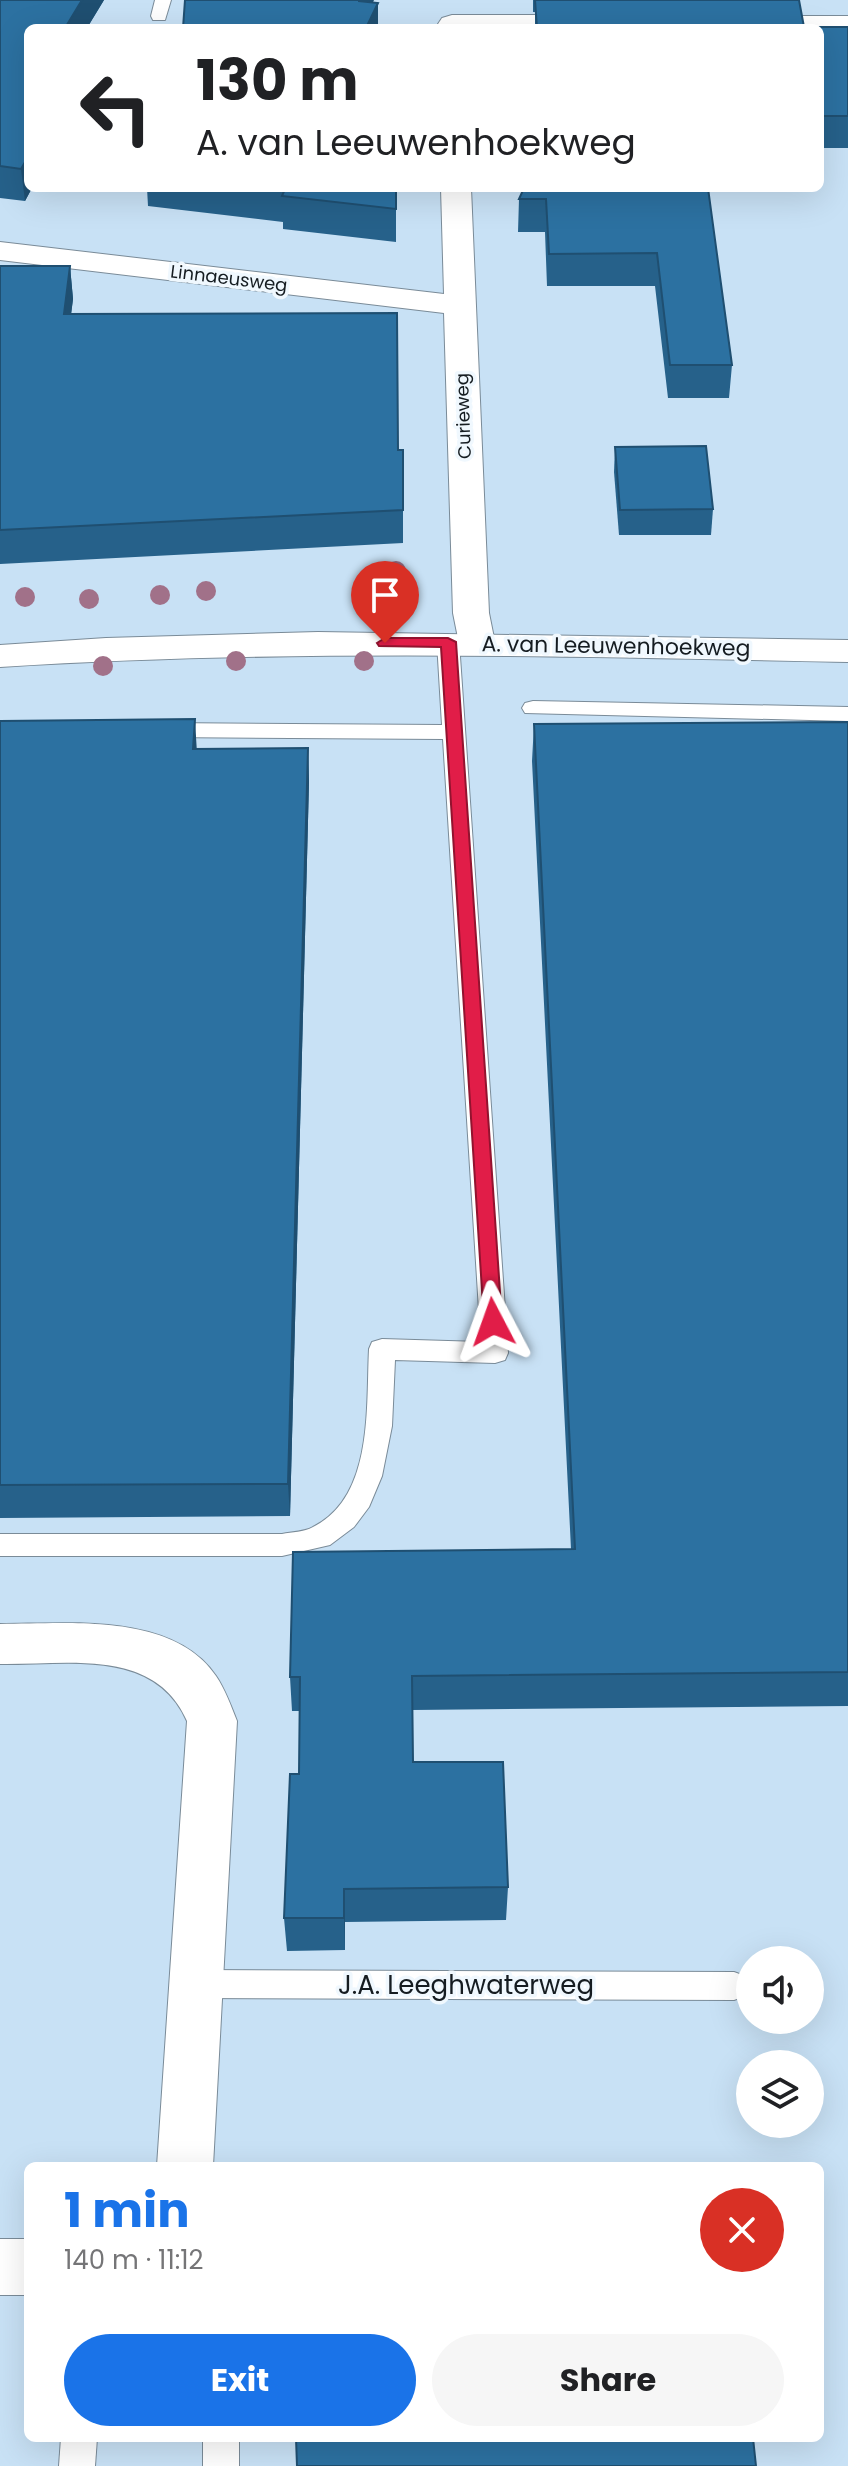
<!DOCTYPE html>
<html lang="en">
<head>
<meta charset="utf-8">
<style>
	body { margin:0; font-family:Poppins,sans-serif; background:#f6f6f6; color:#202124; height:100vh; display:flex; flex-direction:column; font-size:30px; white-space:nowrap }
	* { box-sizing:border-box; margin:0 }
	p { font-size:26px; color:#757577 }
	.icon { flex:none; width:44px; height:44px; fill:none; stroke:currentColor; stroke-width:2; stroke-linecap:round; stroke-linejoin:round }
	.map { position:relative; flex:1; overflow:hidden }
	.sheet { position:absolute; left:24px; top:2162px; width:800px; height:280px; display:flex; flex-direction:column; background:#fff; border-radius:12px; box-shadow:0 8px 32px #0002 }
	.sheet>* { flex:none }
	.hud { position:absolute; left:24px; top:24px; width:800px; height:168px; border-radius:12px; box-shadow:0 8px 32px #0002; background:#fff; color:#202124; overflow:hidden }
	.fabs { position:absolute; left:736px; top:1946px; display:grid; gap:16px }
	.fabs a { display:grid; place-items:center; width:88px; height:88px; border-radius:50%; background:#fff; box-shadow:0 8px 32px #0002; font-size:40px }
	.pin { position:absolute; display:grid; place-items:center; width:68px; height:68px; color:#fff; margin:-82px -34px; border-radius:50% 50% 50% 0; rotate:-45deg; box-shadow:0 0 8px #0007 }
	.pin .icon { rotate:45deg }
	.me { position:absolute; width:88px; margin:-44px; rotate:356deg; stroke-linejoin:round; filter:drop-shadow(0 0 6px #0008) }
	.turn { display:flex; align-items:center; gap:28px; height:168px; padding:0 40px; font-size:36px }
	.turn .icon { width:104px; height:104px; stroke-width:2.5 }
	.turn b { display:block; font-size:56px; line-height:68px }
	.round { display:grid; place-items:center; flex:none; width:84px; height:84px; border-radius:42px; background:#f6f6f6 }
	.headline { display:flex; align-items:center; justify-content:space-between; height:136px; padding:0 40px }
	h1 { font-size:48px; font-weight:700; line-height:60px; color:#1a73e8 }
	.cta { display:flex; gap:16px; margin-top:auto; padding:16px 40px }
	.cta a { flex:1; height:92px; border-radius:48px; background:#1a73e8; color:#fff; font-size:32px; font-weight:700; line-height:92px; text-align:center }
	.cta a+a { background:#f6f6f6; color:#202124 }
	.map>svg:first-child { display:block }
	.built { fill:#c8e1f5; fill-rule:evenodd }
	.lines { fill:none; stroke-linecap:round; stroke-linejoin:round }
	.service-casing { stroke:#7a8b98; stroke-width:2 }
	.minor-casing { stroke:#7a8b98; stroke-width:2 }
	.tertiary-casing { stroke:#7a8b98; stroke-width:2 }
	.service { fill:#fff; fill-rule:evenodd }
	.minor { fill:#fff; fill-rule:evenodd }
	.tertiary { fill:#fff; fill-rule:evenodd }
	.tree { fill:#a17189 }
	.wall { fill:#26618a }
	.shaded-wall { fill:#1f4f71 }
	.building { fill:#2c71a1; stroke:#1f4f71; stroke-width:2 }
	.route { fill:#e11d48; stroke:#92132f; stroke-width:2 }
	.labels { text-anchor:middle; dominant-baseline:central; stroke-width:7; stroke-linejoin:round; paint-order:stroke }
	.far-street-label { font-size:18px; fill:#151c21; stroke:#f0f8fe }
	.street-label { font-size:22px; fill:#151c21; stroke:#f0f8fe }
	.near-street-label { font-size:26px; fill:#151c21; stroke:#f0f8fe }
</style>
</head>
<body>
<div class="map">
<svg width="848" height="2466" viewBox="0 0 848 2466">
	<rect width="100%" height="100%" fill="#daecfb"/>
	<path class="built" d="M0,0H848V2466H0ZM28,28H820V188H28ZM750,1960H810V2020H750ZM750,2064H810V2124H750ZM28,2166H820V2438H28Z"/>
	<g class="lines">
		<defs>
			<g id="service">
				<polygon points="155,0 171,0 165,20 153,20 151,16"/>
				<path d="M448,635L459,642L508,1353L505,1360L495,1363L395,1360L392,1426L382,1476L369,1507L354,1527L330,1545L282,1556H0V1534H282C292,1532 304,1532 313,1527C374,1497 366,1406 369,1349L372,1342L382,1339L481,1342L443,739L162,737L154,735L151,730L154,725L162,723L442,725L437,642Z"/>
				<polygon points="533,701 848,707 848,721 525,713 522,708 525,703"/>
				<polygon points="197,1970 734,1972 745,1976 750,1986 745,1996 734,2000 197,1998 186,1994 181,1984 186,1974"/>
				<polygon points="61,2438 97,2438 95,2466 59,2466"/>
				<rect x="203" y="2438" width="36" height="28"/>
			</g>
			<g id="minor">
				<polygon points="452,15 594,15 604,18 608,24 606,28 440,28 438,24 442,18"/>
				<polygon points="742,16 848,16 848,34 820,34 820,28 730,28 728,25 732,19"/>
				<polygon points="441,188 471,188 489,613 495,643 490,651 477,654 464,651 459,643 453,613 444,313 0,260 0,242 444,294"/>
				<path d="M0,1624C67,1624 173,1612 216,1676C225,1689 231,1706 237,1721L213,2166H157L187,1721C155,1647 67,1665 0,1664Z"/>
				<rect x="0" y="2239" width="28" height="56"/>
			</g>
			<path id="tertiary" d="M318,632L848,640V662C565,656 283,649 0,667V645L106,638Z"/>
		</defs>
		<use href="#service" class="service-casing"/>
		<use href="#minor" class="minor-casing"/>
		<use href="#tertiary" class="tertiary-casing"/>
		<use href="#service" class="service"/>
		<use href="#minor" class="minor"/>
		<use href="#tertiary" class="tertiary"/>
	</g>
	<g class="tree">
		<circle cx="396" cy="571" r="10"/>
		<circle cx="206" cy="591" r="10"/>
		<circle cx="160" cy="595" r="10"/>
		<circle cx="25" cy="597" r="10"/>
		<circle cx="89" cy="599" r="10"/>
		<circle cx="236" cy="661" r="10"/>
		<circle cx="364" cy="661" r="10"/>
		<circle cx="103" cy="666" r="10"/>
	</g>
	<g class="wall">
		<polygon points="0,0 104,0 87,28 28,28 28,188 32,188 25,201 0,198"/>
		<polygon points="533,0 799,0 804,27 848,27 848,148 820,148 820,28 535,28 535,12 533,12"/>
		<polygon points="147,188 396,188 396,242 283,229 283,222 148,206"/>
		<polygon points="708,188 732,365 729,398 668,398 655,286 547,286 545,232 518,232 519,199"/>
		<polygon points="0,266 70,266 73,299 71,314 398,450 403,450 403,543 0,564"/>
		<polygon points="615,447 713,509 711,535 619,535 614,472"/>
		<polygon points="0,721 197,749 308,748 309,782 290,1516 0,1518"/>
		<polygon points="848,722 848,1706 412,1710 413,1762 508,1887 506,1920 345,1922 345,1950 287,1951 284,1918 299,1774 300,1711 292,1711 290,1677 571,1549 532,761 534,724"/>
	</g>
	<g class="shaded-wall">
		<polygon points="82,0 104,0 87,28 65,28"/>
		<polygon points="359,0 374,0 361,28"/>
		<polygon points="378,3 378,28 366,28"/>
		<polygon points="28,157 28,188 32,188 25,201 21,169"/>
		<polygon points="70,266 73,299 67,347 64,314"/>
		<polygon points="195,719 197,754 193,749"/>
		<polygon points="308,748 309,782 290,1516 288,1484"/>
		<polygon points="344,1889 345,1922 345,1950 344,1918"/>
	</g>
	<g class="building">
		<polygon points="0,0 82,0 65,28 28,28 28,157 21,169 0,166"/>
		<polygon points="185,0 359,0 359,1 378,3 366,28 183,28"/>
		<polygon points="535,0 799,0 804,27 848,27 848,116 820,116 820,28 537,28"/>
		<polygon points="273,188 396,188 396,209 282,196 285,189"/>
		<polygon points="524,188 708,188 732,365 670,365 657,253 549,254 546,199 519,199"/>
		<polygon points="0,266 70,266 64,314 397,313 398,450 403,450 403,510 0,530"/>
		<polygon points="706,446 713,509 620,510 615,447"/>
		<polygon points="195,719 193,749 308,748 288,1484 0,1485 0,721"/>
		<polygon points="848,722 848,1672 412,1676 413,1762 503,1762 508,1887 344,1889 344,1918 284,1918 290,1774 299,1774 300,1677 290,1677 293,1552 575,1549 534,724"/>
		<polygon points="296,2438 753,2438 756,2466 297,2466"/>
	</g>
	<polygon class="route" points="385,638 448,638 456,642 502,1322 493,1329 484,1322 441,647 379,646 377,643"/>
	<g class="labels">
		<g class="far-street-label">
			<text transform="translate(229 278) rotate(7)">Linnaeusweg</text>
			<text transform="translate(463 416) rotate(-92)">Curieweg</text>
		</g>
		<g class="street-label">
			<text transform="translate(616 646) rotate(1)">A. van Leeuwenhoekweg</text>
		</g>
		<g class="near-street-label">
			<text x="466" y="1985">J.A. Leeghwaterweg</text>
		</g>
	</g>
</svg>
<div class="fabs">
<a><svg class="icon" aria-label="sound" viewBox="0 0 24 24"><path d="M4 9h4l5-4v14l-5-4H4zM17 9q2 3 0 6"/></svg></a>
<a><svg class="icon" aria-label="layers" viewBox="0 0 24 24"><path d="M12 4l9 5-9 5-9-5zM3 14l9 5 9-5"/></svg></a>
</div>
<div class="pin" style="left:385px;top:643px;background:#d93025"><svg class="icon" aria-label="arrive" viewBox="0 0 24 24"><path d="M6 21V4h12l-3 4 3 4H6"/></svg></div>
<svg class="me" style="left:493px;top:1322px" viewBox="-20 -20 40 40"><path d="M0-17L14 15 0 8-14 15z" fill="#e11d48" stroke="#fff" stroke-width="4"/></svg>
<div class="hud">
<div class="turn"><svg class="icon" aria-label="left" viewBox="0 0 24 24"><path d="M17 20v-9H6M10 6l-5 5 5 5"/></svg><div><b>130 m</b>A. van Leeuwenhoekweg</div></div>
</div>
<section class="sheet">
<div class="headline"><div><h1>1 min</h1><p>140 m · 11:12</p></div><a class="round" style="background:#d93025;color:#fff"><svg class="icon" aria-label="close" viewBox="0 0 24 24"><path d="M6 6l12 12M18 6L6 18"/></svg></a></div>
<div class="cta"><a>Exit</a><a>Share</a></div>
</section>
</div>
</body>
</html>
